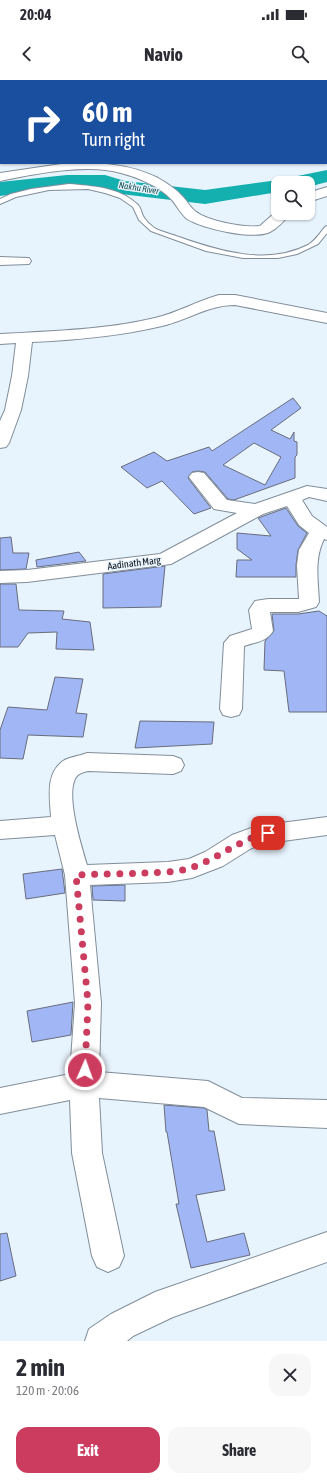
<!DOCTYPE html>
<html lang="en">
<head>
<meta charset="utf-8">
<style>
	body { margin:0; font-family:"Asap Condensed",sans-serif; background:#f7f7f7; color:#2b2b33; height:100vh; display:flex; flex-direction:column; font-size:15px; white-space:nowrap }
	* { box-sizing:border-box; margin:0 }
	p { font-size:13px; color:#7c7c81 }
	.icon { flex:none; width:22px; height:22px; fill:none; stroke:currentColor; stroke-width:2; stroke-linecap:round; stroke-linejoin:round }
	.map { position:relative; height:1261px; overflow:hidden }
	.sheet { display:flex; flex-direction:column; background:#fff; flex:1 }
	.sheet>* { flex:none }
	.hud { position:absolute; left:0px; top:0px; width:327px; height:84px; box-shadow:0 1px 3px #0004; background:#1a4fa0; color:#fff; overflow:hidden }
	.controls { position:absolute; left:271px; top:96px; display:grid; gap:8px }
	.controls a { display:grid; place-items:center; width:44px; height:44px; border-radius:8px; background:#fff; box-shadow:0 1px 3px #0004; font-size:20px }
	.pin { position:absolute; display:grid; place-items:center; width:34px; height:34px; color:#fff; margin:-17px; border-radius:8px; box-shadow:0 2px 6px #0006 }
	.me { position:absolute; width:44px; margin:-22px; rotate:2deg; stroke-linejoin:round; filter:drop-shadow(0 0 3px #0008) }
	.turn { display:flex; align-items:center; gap:14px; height:84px; padding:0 16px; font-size:18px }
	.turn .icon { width:52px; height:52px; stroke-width:2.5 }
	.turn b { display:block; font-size:28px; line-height:34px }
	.round { display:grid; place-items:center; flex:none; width:42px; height:42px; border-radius:12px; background:#f7f7f7 }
	.head { display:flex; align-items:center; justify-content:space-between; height:68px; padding:0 16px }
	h1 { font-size:24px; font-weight:700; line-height:30px }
	.cta { display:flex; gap:8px; margin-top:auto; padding:8px 16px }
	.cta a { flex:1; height:46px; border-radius:12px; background:#cb3c5f; color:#fff; font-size:16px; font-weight:700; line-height:46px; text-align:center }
	.cta a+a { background:#f7f7f7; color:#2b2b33 }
	.status { display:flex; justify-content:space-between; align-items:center; height:28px; padding:0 20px; background:#fff; direction:ltr }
	.status svg { height:11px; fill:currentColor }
	header { display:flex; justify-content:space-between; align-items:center; height:52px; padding:0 16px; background:#fff; font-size:18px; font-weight:700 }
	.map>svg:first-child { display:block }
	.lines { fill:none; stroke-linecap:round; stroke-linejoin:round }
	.river { fill:#13b0af; fill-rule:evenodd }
	.building { fill:#a1b6f4; stroke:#686d7c; fill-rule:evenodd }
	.service-casing { stroke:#818e9a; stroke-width:2 }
	.minor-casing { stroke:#818e9a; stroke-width:2 }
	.service { fill:#fff; fill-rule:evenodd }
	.minor { fill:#fff; fill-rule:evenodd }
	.route { stroke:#cb3c5f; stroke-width:7; stroke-dasharray:0 12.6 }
	.labels { text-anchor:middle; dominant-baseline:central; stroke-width:3; stroke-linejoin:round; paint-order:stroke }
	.far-water-label { font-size:9px; font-style:italic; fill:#124d4c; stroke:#e7f3fd }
	.street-label { font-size:10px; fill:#0c1116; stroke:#e7f3fd }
</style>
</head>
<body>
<div class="status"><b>20:04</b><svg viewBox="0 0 49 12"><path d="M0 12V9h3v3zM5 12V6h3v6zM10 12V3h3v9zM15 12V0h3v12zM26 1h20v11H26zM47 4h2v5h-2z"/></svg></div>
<header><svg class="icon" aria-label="back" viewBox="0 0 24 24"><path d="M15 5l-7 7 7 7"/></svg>Navio<svg class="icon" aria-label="search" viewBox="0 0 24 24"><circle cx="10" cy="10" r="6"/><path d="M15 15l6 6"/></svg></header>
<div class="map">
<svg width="327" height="1261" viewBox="0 0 327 1261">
	<rect width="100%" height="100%" fill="#e7f3fd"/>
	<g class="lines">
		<polygon class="river" points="327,90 327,102 308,107 308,103 278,103 278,112 205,124 121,114 102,107 67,107 0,116 0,102 67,95 105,95 125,101 205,110 278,100 286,102 288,98"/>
	</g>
	<g class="building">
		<path d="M293,318L301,328L271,350L290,359L294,352V361L297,362V375L295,377V398L234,420L228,419L205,392L198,391L192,392L188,398L211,428L194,434L162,401L147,408L121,387L154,372L167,381L209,367L212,371ZM254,363L281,377L265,405L223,385Z"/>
		<polygon points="286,428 298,446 307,453 298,470 296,485 296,497 236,497 237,480 252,480 237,469 237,453 271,456 258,438"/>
		<polygon points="11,457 13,473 29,473 26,489 0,490 0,458"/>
		<polygon points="79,472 86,481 37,487 36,480"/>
		<polygon points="165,486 161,527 103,528 103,494"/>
		<polygon points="0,504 16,504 19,530 64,531 62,539 90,542 94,570 56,569 57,552 28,553 18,567 0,567"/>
		<polygon points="319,531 327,536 327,632 289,632 284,591 264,590 265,561 274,551 272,534 298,534"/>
		<polygon points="55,597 83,599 76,633 87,634 83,657 28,655 23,679 0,678 0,650 8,627 47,630"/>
		<polygon points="140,641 214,642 212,664 135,668"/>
		<polygon points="62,789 65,813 26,819 23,794"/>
		<polygon points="125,805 125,821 93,820 92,806"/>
		<polygon points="73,922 71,955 32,962 27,931"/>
		<polygon points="164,1025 204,1028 207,1030 209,1051 214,1051 225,1110 196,1115 207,1162 244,1153 250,1175 191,1188 176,1124 179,1124 167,1052 166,1052"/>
		<polygon points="7,1153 16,1196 0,1201 0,1154"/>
	</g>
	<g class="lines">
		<defs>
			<path id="service" d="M69,104C92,106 120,107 138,125C141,128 141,132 143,136C145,140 151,146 156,149C162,152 171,154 179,157C219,171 267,186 308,165C315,161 320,153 325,147L327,146V153L318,164L297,174L278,178H243L206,171L151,151L139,140L133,127L120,118L105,113L88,109L49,110L16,117L0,124V119L11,114L31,109Z"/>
			<g id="minor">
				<polygon points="6,0 51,0 50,1"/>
				<polygon points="119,0 136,0 137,1 120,1"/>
				<polygon points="290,0 308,0 289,1"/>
				<polygon points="1,24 1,33 0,34 0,25"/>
				<path d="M68,83C102,83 127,83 158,98C167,103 176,109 183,117C187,121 190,127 195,131C207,141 244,148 260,146L278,130V133H290C285,140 278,148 270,152C252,160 204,149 187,139C181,134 177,126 172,120C159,106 139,98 121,93C87,83 34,94 0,101V93Z"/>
				<polygon points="327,107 327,116 308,122 308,113"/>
				<polygon points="0,177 29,178 31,181 29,184 0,185"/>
				<path d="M219,215H235L327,233V243L235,225C208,225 188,240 162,246C120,256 76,260 32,262L28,296L21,330L9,363L6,367L0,368V341L5,330L12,296L16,263L0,264V254C51,251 105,250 155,238C177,233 197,221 219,215Z"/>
				<path d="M198,392L204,393L227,420L255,424L307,406L327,409V421L309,417L302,420L312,436L327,447V460L324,459C314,479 318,500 319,522L316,527L298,532H270L273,551C266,562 256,562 244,566L242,629L239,635L231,637L223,635L220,629L224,563L230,556L252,549L249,530L255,521L268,519H299L297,485L299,470L309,453L299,445L287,426L263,434L171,484L27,502L0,503V491L27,490L160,474L237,433L214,429L189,397L192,393Z"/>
				<path d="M87,673L173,676L181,679L184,685L181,691L173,694L88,691C83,692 77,694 75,699C66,717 81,765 87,785L168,782L189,779L205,772L232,755L257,746L327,737V755L261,764L250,769L223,786L192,798L168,802L90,805L101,923L99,992L208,1001L242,1018L327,1020V1048L239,1044L204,1027L99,1018L102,1073L124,1176L119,1187L108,1192L97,1187L92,1176L72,1073L70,1020L0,1034V1008L70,994L75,923L65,795L55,755L0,759V741L51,737C50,718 45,694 63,681C69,677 80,676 87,673Z"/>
				<polygon points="327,1152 327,1182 173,1237 133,1256 127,1261 85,1261 89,1249 111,1234 155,1212"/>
			</g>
		</defs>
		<use href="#service" class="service-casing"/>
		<use href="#minor" class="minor-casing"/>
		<use href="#service" class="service"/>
		<use href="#minor" class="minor"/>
	</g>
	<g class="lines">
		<path class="route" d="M85,990L88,923L76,795C99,794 122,794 144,793C160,792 178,793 193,787C219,778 240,759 268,753"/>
	</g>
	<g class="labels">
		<g class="far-water-label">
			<text transform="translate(139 108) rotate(9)">Nakhu River</text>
		</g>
		<g class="street-label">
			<text transform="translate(134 483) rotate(-7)">Aadinath Marg</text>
		</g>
	</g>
</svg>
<div class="controls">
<a><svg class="icon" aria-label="search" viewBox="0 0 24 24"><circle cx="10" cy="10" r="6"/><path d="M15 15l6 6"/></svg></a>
</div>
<div class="pin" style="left:268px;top:753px;background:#d93025"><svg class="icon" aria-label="arrive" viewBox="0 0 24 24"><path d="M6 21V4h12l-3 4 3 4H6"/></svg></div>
<svg class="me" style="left:85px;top:990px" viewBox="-20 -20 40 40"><circle r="17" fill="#cb3c5f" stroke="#fff" stroke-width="3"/><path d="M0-11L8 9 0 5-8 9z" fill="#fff"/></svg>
<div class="hud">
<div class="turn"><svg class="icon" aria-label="right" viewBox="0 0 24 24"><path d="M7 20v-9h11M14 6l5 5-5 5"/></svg><div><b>60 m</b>Turn right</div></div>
</div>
</div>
<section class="sheet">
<div class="head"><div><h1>2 min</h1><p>120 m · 20:06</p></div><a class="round"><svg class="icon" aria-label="close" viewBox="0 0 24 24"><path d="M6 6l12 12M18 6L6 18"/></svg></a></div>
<div class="cta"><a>Exit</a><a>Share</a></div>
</section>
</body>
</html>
